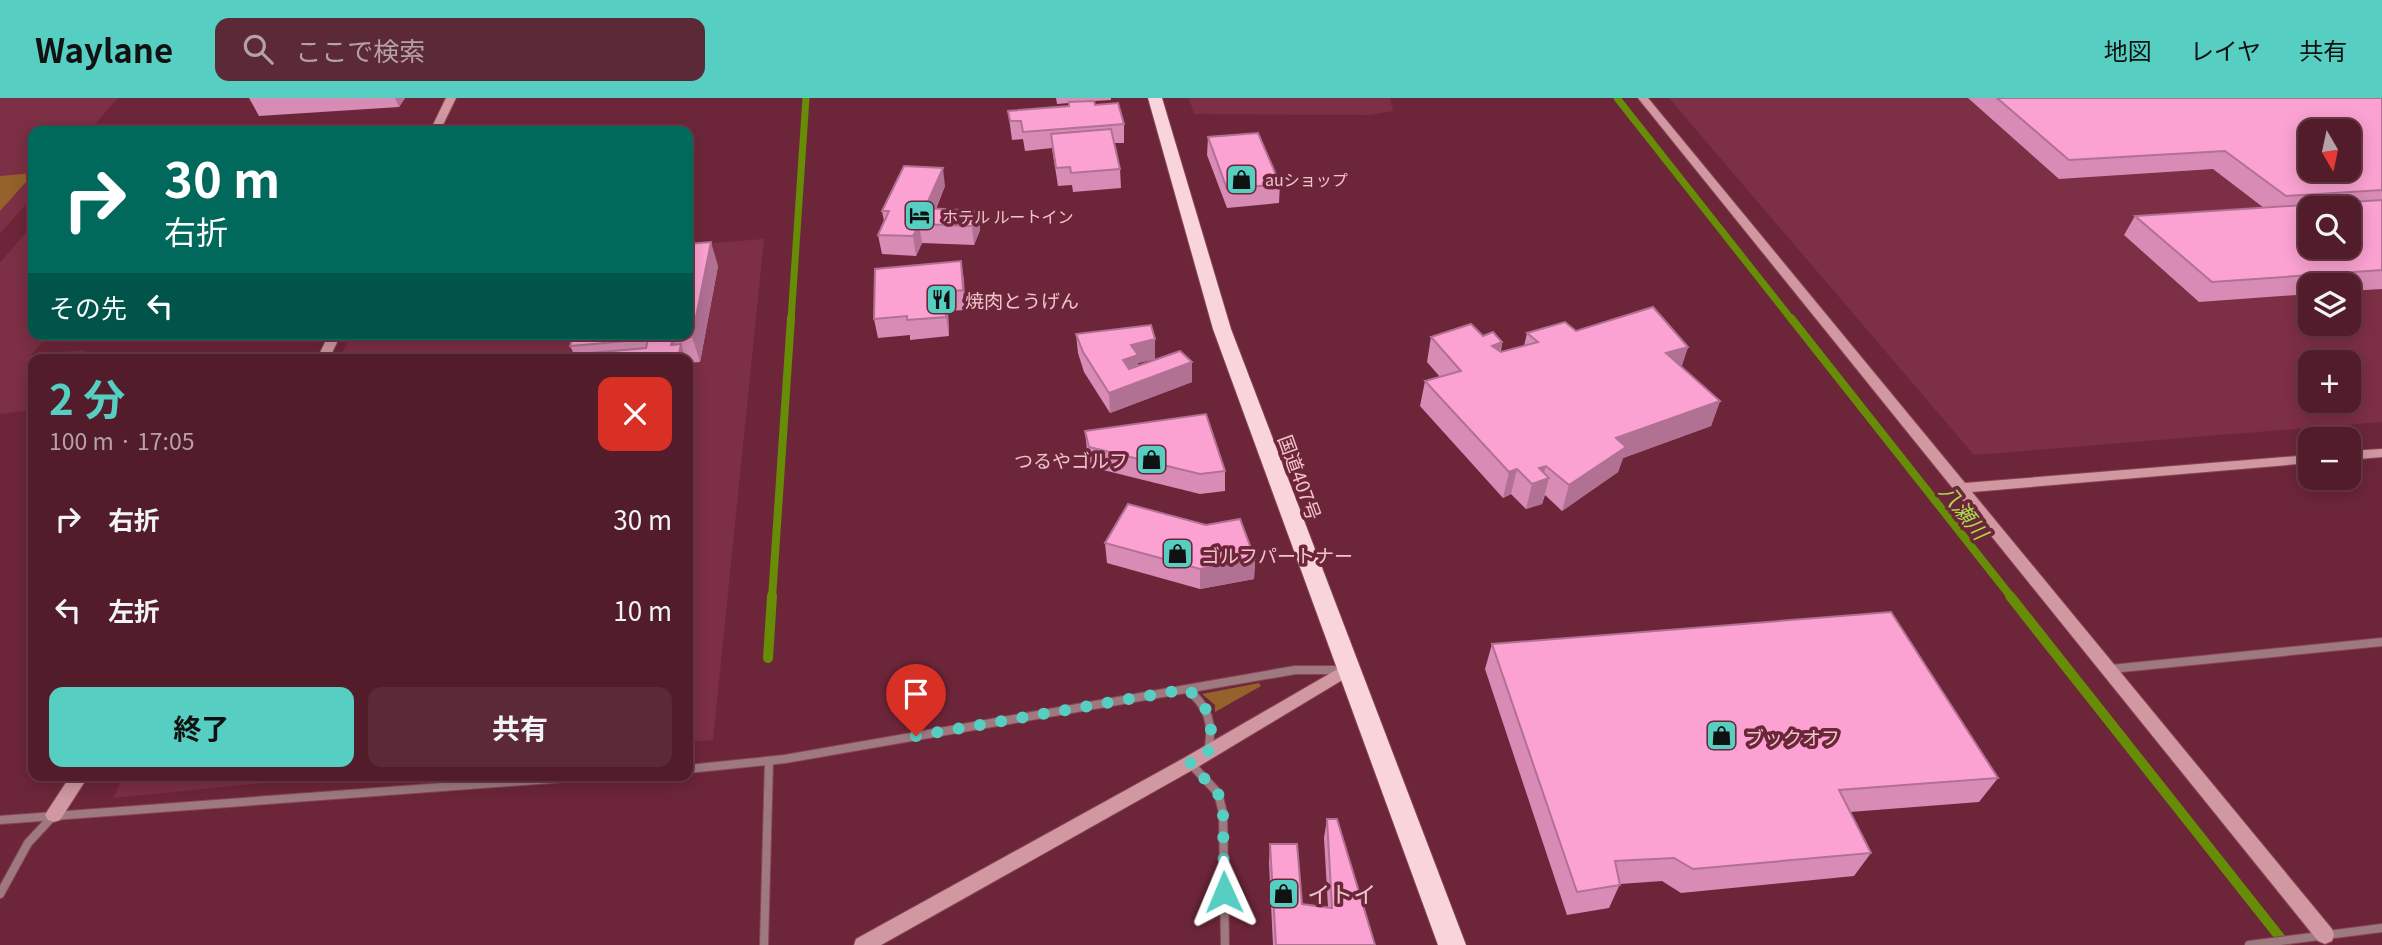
<!DOCTYPE html>
<html lang="ja">
<head>
<meta charset="utf-8">
<style>
	body { margin:0; font-family:Georgia,"Noto Sans JP",serif; background:#5c2937; color:#f1f3f6; height:100vh; display:flex; flex-direction:column; font-size:26px; white-space:nowrap }
	* { box-sizing:border-box; margin:0 }
	p { font-size:23px; color:#b5a1a9 }
	.icon { flex:none; width:38px; height:38px; fill:none; stroke:currentColor; stroke-width:2; stroke-linecap:round; stroke-linejoin:round }
	.map { position:relative; flex:1; overflow:hidden }
	.sheet { position:absolute; left:28px; top:256px; width:665px; height:427px; display:flex; flex-direction:column; background:#521c2b; border-radius:14px; box-shadow:0 4px 18px #0003,0 0 0 2px #683a47 }
	.sheet>* { flex:none }
	.top-card { position:absolute; left:28px; top:28px; width:665px; height:214px; border-radius:14px; box-shadow:0 4px 18px #0003,0 0 0 2px #683a47; background:#00695c; color:#fff; overflow:hidden }
	.needle { width:46px; rotate:171deg }
	.fabs { position:absolute; left:2298px; top:21px; display:grid; gap:14px }
	.fabs a { display:grid; place-items:center; width:63px; height:63px; border-radius:14px; background:#521c2b; box-shadow:0 4px 18px #0003,0 0 0 2px #683a47; font-size:35px }
	.pin { position:absolute; display:grid; place-items:center; width:60px; height:60px; color:#fff; margin:-72px -30px; border-radius:50% 50% 50% 0; rotate:-45deg; box-shadow:0 0 7px #0007 }
	.pin .icon { rotate:45deg }
	.me { position:absolute; width:77px; margin:-38px; rotate:359deg; stroke-linejoin:round; filter:drop-shadow(0 0 5px #0008) }
	.turn { display:flex; align-items:center; gap:24px; height:147px; padding:0 21px; font-size:32px }
	.turn .icon { width:91px; height:91px; stroke-width:2.5 }
	.turn b { display:block; font-size:49px; line-height:60px }
	.then { display:flex; align-items:center; height:66px; padding:0 21px; background:#0003; gap:14px; font-size:26px }
	.round { display:grid; place-items:center; flex:none; width:74px; height:74px; border-radius:14px; background:#5c2937 }
	.headline { display:flex; align-items:center; justify-content:space-between; height:119px; padding:0 21px }
	h1 { font-size:42px; font-weight:700; line-height:52px; color:#56cec2 }
	.primary-button { display:flex; gap:14px; margin-top:auto; padding:14px 21px }
	.primary-button a { flex:1; height:80px; border-radius:14px; background:#56cec2; color:#111; font-size:28px; font-weight:700; line-height:80px; text-align:center }
	.primary-button a+a { background:#5c2937; color:#f1f3f6 }
	ul { padding:0; list-style:none }
	li { display:flex; align-items:center; gap:21px; height:91px; padding:0 21px }
	li div { flex:1 }
	li b { display:block; font-size:26px }
	li em { font-style:normal }
	header { display:flex; align-items:center; gap:42px; box-sizing:border-box; height:98px; padding:0 35px; background:#56cec2; color:#111 }
	header strong { font-size:33px }
	nav { display:flex; gap:38px; margin-inline-start:auto; font-size:24px }
	.search { width:490px; height:63px; background:#5c2937; display:flex; align-items:center; gap:18px; box-sizing:border-box; padding:0 24px; border-radius:14px; color:#b5a1a9; font-size:26px }
	.map>svg:first-child { display:block }
	.built { fill:#7d2f45; fill-rule:evenodd }
	.green { fill:#94622a }
	.lines { fill:none; stroke-linecap:round; stroke-linejoin:round }
	.stream-far2 { stroke:#668d05; stroke-width:7 }
	.stream-far1 { stroke:#668d05; stroke-width:8 }
	.stream { stroke:#668d05; stroke-width:10 }
	.street-casing { stroke:#874656; stroke-width:10 }
	.secondary-casing { stroke:#874656; stroke-width:2 }
	.highway-casing { stroke:#874656; stroke-width:2 }
	.street { stroke:#9e7a80; stroke-width:8 }
	.secondary { fill:#d198a2; fill-rule:evenodd }
	.highway { fill:#f9d5db; fill-rule:evenodd }
	.wall { fill:#d88bb5 }
	.shaded-wall { fill:#b07193 }
	.building { fill:#fba2d2; stroke:#b07193; stroke-width:2; fill-rule:evenodd }
	.route { stroke:#56cec2; stroke-width:12; stroke-dasharray:0 21.6 }
	.labels { text-anchor:middle; dominant-baseline:central; stroke-width:7; stroke-linejoin:round; paint-order:stroke }
	.far-poi-label { font-size:16px; fill:#f0c4cc; stroke:#6d2639; text-anchor:start }
	.poi-label { font-size:19px; fill:#f0c4cc; stroke:#6d2639; text-anchor:start }
	.street-label { font-size:19px; fill:#f0c4cc; stroke:#6d2639 }
	.water-label { font-size:21px; font-style:italic; fill:#aadd4b; stroke:#6d2639 }
	.near-poi-label { font-size:23px; fill:#f0c4cc; stroke:#6d2639; text-anchor:start }
</style>
</head>
<body>
<header>
<strong>Waylane</strong>
<div class="search"><svg class="icon" aria-label="search" viewBox="0 0 24 24"><circle cx="10" cy="10" r="6"/><path d="M15 15l6 6"/></svg>ここで検索</div>
<nav><a>地図</a><a>レイヤ</a><a>共有</a></nav>
</header>
<div class="map">
<svg width="2382" height="847" viewBox="0 0 2382 847">
	<rect width="100%" height="100%" fill="#6d2639"/>
	<g class="built">
		<polygon points="0,0 118,0 89,33 33,33 33,98 0,136"/>
		<polygon points="1189,0 1390,0 1393,13 1369,17 1194,16"/>
		<path d="M1669,0H2382V324L1974,357ZM2310,33H2348V72H2310ZM2310,110H2348V149H2310ZM2310,187H2348V226H2310ZM2310,264H2348V303H2310Z"/>
		<polygon points="33,126 33,236 49,236 31,257 85,252 79,261 33,261 33,312 0,316 0,165"/>
		<polygon points="764,141 713,642 688,644 688,261 339,261 352,236 688,236 688,147"/>
		<polygon points="125,677 345,677 113,700"/>
	</g>
	<g class="green">
		<polygon points="33,75 33,76 0,113 0,78"/>
		<polygon points="1259,585 1261,588 1215,614 1215,607 1202,596"/>
	</g>
	<g class="lines">
		<g class="stream-far2">
			<polyline points="1617,0 1792,222"/>
			<polyline points="791,222 806,0"/>
		</g>
		<g class="stream-far1">
			<polyline points="1791,220 2012,500"/>
			<polyline points="772,500 791,220"/>
		</g>
		<g class="stream">
			<polyline points="2010,498 2286,847"/>
			<polyline points="768,560 772,498"/>
		</g>
		<defs>
			<g id="street">
				<polyline points="2111,571 2382,544"/>
				<path d="M1187,591C1208,608 1214,626 1208,653"/>
				<polyline points="1190,665 1218,695 1223,715 1225,847"/>
				<polyline points="688,671 785,661 1295,572 1344,572"/>
				<polyline points="0,722 604,677"/>
				<polyline points="0,796 28,745 54,717"/>
				<polyline points="764,847 769,663"/>
				<polyline points="2249,847 2382,830"/>
			</g>
			<g id="secondary">
				<polygon points="446,0 456,0 440,33 430,33"/>
				<polygon points="1638,0 1648,0 1965,385 2310,357 2310,365 1972,394 2332,831 2334,837 2332,843 2325,846 2318,843"/>
				<polygon points="329,236 341,236 329,261 317,261"/>
				<polygon points="2382,351 2382,359 2348,362 2348,353"/>
				<polygon points="1348,565 1354,567 1356,571 1354,575 1196,670 881,847 854,847 856,841 1184,660"/>
				<polygon points="71,677 89,677 60,722 54,724 48,722 45,717 48,712"/>
			</g>
			<polygon id="highway" points="1148,0 1162,0 1231,231 1466,847 1438,847 1213,231"/>
		</defs>
		<use href="#street" class="street-casing"/>
		<use href="#secondary" class="secondary-casing"/>
		<use href="#highway" class="highway-casing"/>
		<use href="#street" class="street"/>
		<use href="#secondary" class="secondary"/>
		<use href="#highway" class="highway"/>
	</g>
	<g class="wall">
		<polygon points="249,0 405,0 399,9 259,18"/>
		<polygon points="1056,0 1111,0 1111,2 1094,3 1095,7 1124,26 1124,45 1114,45 1120,71 1121,90 1073,94 1072,87 1058,88 1052,50 1025,53 1023,41 1012,42 1008,13 1069,8 1069,5 1057,6"/>
		<polygon points="1968,0 2382,0 2382,191 2348,193 2348,187 2310,187 2310,196 2199,204 2124,137 2135,118 2264,110 2213,71 2059,81"/>
		<polygon points="1208,39 1280,86 1279,105 1227,110 1207,57"/>
		<polygon points="945,88 936,111 978,113 980,132 974,147 922,145 916,158 882,156 878,137 884,123 882,113"/>
		<polygon points="690,145 718,168 700,264 688,265 688,261 557,261 574,256 570,248"/>
		<polygon points="961,163 964,183 965,212 948,213 949,238 910,242 910,237 878,240 874,221"/>
		<polygon points="1576,233 1688,249 1681,269 1720,303 1711,328 1623,360 1618,374 1562,413 1545,397 1542,406 1526,411 1511,396 1503,400 1420,308 1425,283 1440,279 1427,264 1431,239 1483,238 1502,244 1501,254 1524,248 1527,235"/>
		<polygon points="1076,236 1155,261 1138,265 1138,268 1192,284 1110,315 1084,274 1078,255"/>
		<polygon points="1085,333 1225,373 1225,393 1200,396 1091,369 1087,353"/>
		<polygon points="1105,445 1255,461 1254,481 1200,491 1107,465"/>
		<polygon points="1492,546 1998,680 1979,704 1850,714 1871,755 1854,778 1681,795 1662,783 1620,786 1609,810 1567,817 1485,571"/>
		<polygon points="1327,721 1375,847 1273,847 1269,765 1270,746 1302,806 1328,809 1324,740"/>
	</g>
	<g class="shaded-wall">
		<polygon points="395,0 405,0 399,9"/>
		<polygon points="943,70 945,88 929,126 925,110"/>
		<polygon points="978,113 980,132 974,147 972,128"/>
		<polygon points="919,126 922,145 916,158 913,138"/>
		<polygon points="711,144 718,168 700,264 692,239"/>
		<polygon points="961,163 964,183 965,212 963,192"/>
		<polygon points="945,194 948,213 949,238 946,219"/>
		<polygon points="673,241 678,257 681,246 686,261 676,261 671,247"/>
		<polygon points="1155,241 1155,261 1138,265 1139,277 1124,282 1123,262 1131,247"/>
		<polygon points="1502,244 1497,268 1492,248"/>
		<polygon points="1688,249 1680,274 1666,255"/>
		<polygon points="1192,264 1192,284 1110,315 1109,295"/>
		<polygon points="1720,303 1711,328 1623,360 1618,374 1562,413 1569,387 1616,340"/>
		<polygon points="1546,368 1542,382 1549,380 1542,406 1526,411 1532,386 1539,370"/>
		<polygon points="1517,371 1511,396 1503,400 1509,374"/>
		<polygon points="1255,461 1254,481 1200,491 1200,471"/>
	</g>
	<g class="building">
		<path d="M1997,0H2382V92L2286,98L2225,53L2069,62ZM2310,33H2348V72H2310Z"/>
		<polygon points="1094,3 1095,7 1118,5 1124,26 1023,34 1021,23 1010,23 1008,13 1069,8 1069,4"/>
		<polygon points="1111,31 1120,71 1071,75 1070,69 1056,70 1051,36"/>
		<polygon points="1258,35 1280,86 1227,91 1208,39"/>
		<polygon points="904,68 943,70 925,110 978,113 972,128 919,126 913,138 878,137 889,113 882,113"/>
		<path d="M2382,102V172L2212,184L2135,118ZM2310,110H2348V149H2310Z"/>
		<polygon points="711,144 692,239 673,241 671,247 681,246 678,261 557,261 557,258 646,250 648,241 570,248 574,236 688,236 688,146"/>
		<polygon points="961,163 963,192 945,194 946,219 907,222 907,218 874,221 875,171"/>
		<polygon points="1653,209 1688,249 1666,255 1720,303 1616,340 1626,349 1569,387 1546,368 1539,370 1549,380 1532,386 1517,371 1509,374 1425,283 1461,273 1431,239 1471,226 1483,238 1493,234 1502,244 1492,248 1501,254 1538,244 1527,235 1565,224 1576,233"/>
		<polygon points="1151,227 1155,241 1131,247 1138,257 1123,262 1129,271 1180,253 1192,264 1109,295 1083,254 1076,236"/>
		<polygon points="1206,316 1225,373 1200,376 1089,349 1085,333"/>
		<polygon points="1128,406 1206,427 1240,421 1255,461 1200,471 1105,445"/>
		<polygon points="1891,514 1998,680 1839,692 1871,755 1693,771 1674,760 1615,763 1620,787 1577,794 1492,546"/>
		<polygon points="1327,721 1337,721 1375,847 1276,847 1270,746 1297,746 1302,806 1332,810"/>
	</g>
	<g class="lines">
		<path class="route" d="M916,638L1187,591C1210,608 1215,626 1208,654L1190,665L1218,695L1223,715L1224,794"/>
	</g>
	<defs>
		<symbol id="shop-square" viewBox="-11 -11 22 22"><rect x="-9" y="-9" width="18" height="18" rx="4" fill="#56cec2" stroke="#6d2639"/><path d="M-5-2.5h2.3a2.7 3.5 0 0 1 5.4 0H5L5.5 6h-11ZM-1.5-2.5h3a1.5 2.3 0 0 0-3 0Z" fill="#111"/></symbol>
		<symbol id="hotel-square" viewBox="-11 -11 22 22"><rect x="-9" y="-9" width="18" height="18" rx="4" fill="#56cec2" stroke="#6d2639"/><path d="M-6-4.5h1.5V1H6V5H4.5V3h-9V5H-6ZM-4 0a1.8 1.8 0 1 1 3.6 0ZM.5 0V-2.5h3Q6-2.5 6 0Z" fill="#111"/></symbol>
		<symbol id="restaurant-square" viewBox="-11 -11 22 22"><rect x="-9" y="-9" width="18" height="18" rx="4" fill="#56cec2" stroke="#6d2639"/><path d="M-5-6h1v4h1v-4h1v4h1v-4h1v5L-1.5 .5V6h-2V.5L-5-1ZM5-6V6H3V1.5H1.5Q1.5-4 5-6Z" fill="#111"/></symbol>
	</defs>
	<g fill-rule="evenodd">
		<use href="#shop-square" x="1224" y="64" width="35" height="35"/>
		<use href="#hotel-square" x="902" y="100" width="35" height="35"/>
		<use href="#restaurant-square" x="924" y="184" width="35" height="35"/>
		<use href="#shop-square" x="1134" y="344" width="35" height="35"/>
		<use href="#shop-square" x="1160" y="438" width="35" height="35"/>
		<use href="#shop-square" x="1704" y="620" width="35" height="35"/>
		<use href="#shop-square" x="1266" y="778" width="35" height="35"/>
	</g>
	<g class="labels">
		<g class="far-poi-label">
			<text x="1265" y="81">auショップ</text>
			<text x="942" y="118">ホテル ルートイン</text>
		</g>
		<g class="poi-label">
			<text x="965" y="201">焼肉とうげん</text>
			<text x="1128" y="361" text-anchor="end">つるやゴルフ</text>
			<text x="1201" y="456">ゴルフパートナー</text>
			<text x="1745" y="638">ブックオフ</text>
		</g>
		<g class="street-label">
			<text transform="translate(1301 379) rotate(70)">国道407号</text>
		</g>
		<g class="water-label">
			<text transform="translate(1965 413) rotate(52)">八瀬川</text>
		</g>
		<g class="near-poi-label">
			<text x="1307" y="795">イトイ</text>
		</g>
	</g>
</svg>
<div class="fabs">
<a><svg class="needle" viewBox="-14 -14 28 28"><path d="M0-13l5 13h-10z" fill="#e53935"/><path d="M0 13l5-13h-10z" fill="#b5a1a9"/></svg></a>
<a><svg class="icon" aria-label="search" viewBox="0 0 24 24"><circle cx="10" cy="10" r="6"/><path d="M15 15l6 6"/></svg></a>
<a><svg class="icon" aria-label="layers" viewBox="0 0 24 24"><path d="M12 4l9 5-9 5-9-5zM3 14l9 5 9-5"/></svg></a>
<a>+</a>
<a>−</a>
</div>
<div class="pin" style="left:916px;top:638px;background:#d93025"><svg class="icon" aria-label="arrive" viewBox="0 0 24 24"><path d="M6 21V4h12l-3 4 3 4H6"/></svg></div>
<svg class="me" style="left:1224px;top:794px" viewBox="-20 -20 40 40"><path d="M0-17L14 15 0 8-14 15z" fill="#56cec2" stroke="#fff" stroke-width="4"/></svg>
<div class="top-card">
<div class="turn"><svg class="icon" aria-label="right" viewBox="0 0 24 24"><path d="M7 20v-9h11M14 6l5 5-5 5"/></svg><div><b>30 m</b>右折</div></div>
<div class="then">その先<svg class="icon" aria-label="left" viewBox="0 0 24 24"><path d="M17 20v-9H6M10 6l-5 5 5 5"/></svg></div>
</div>
<section class="sheet">
<div class="headline"><div><h1>2 分</h1><p>100 m · 17:05</p></div><a class="round" style="background:#d93025;color:#fff"><svg class="icon" aria-label="close" viewBox="0 0 24 24"><path d="M6 6l12 12M18 6L6 18"/></svg></a></div>
<ul>
<li><svg class="icon" aria-label="right" viewBox="0 0 24 24"><path d="M7 20v-9h11M14 6l5 5-5 5"/></svg><div><b>右折</b></div><em>30 m</em></li>
<li><svg class="icon" aria-label="left" viewBox="0 0 24 24"><path d="M17 20v-9H6M10 6l-5 5 5 5"/></svg><div><b>左折</b></div><em>10 m</em></li>
</ul>
<div class="primary-button"><a>終了</a><a>共有</a></div>
</section>
</div>
</body>
</html>
